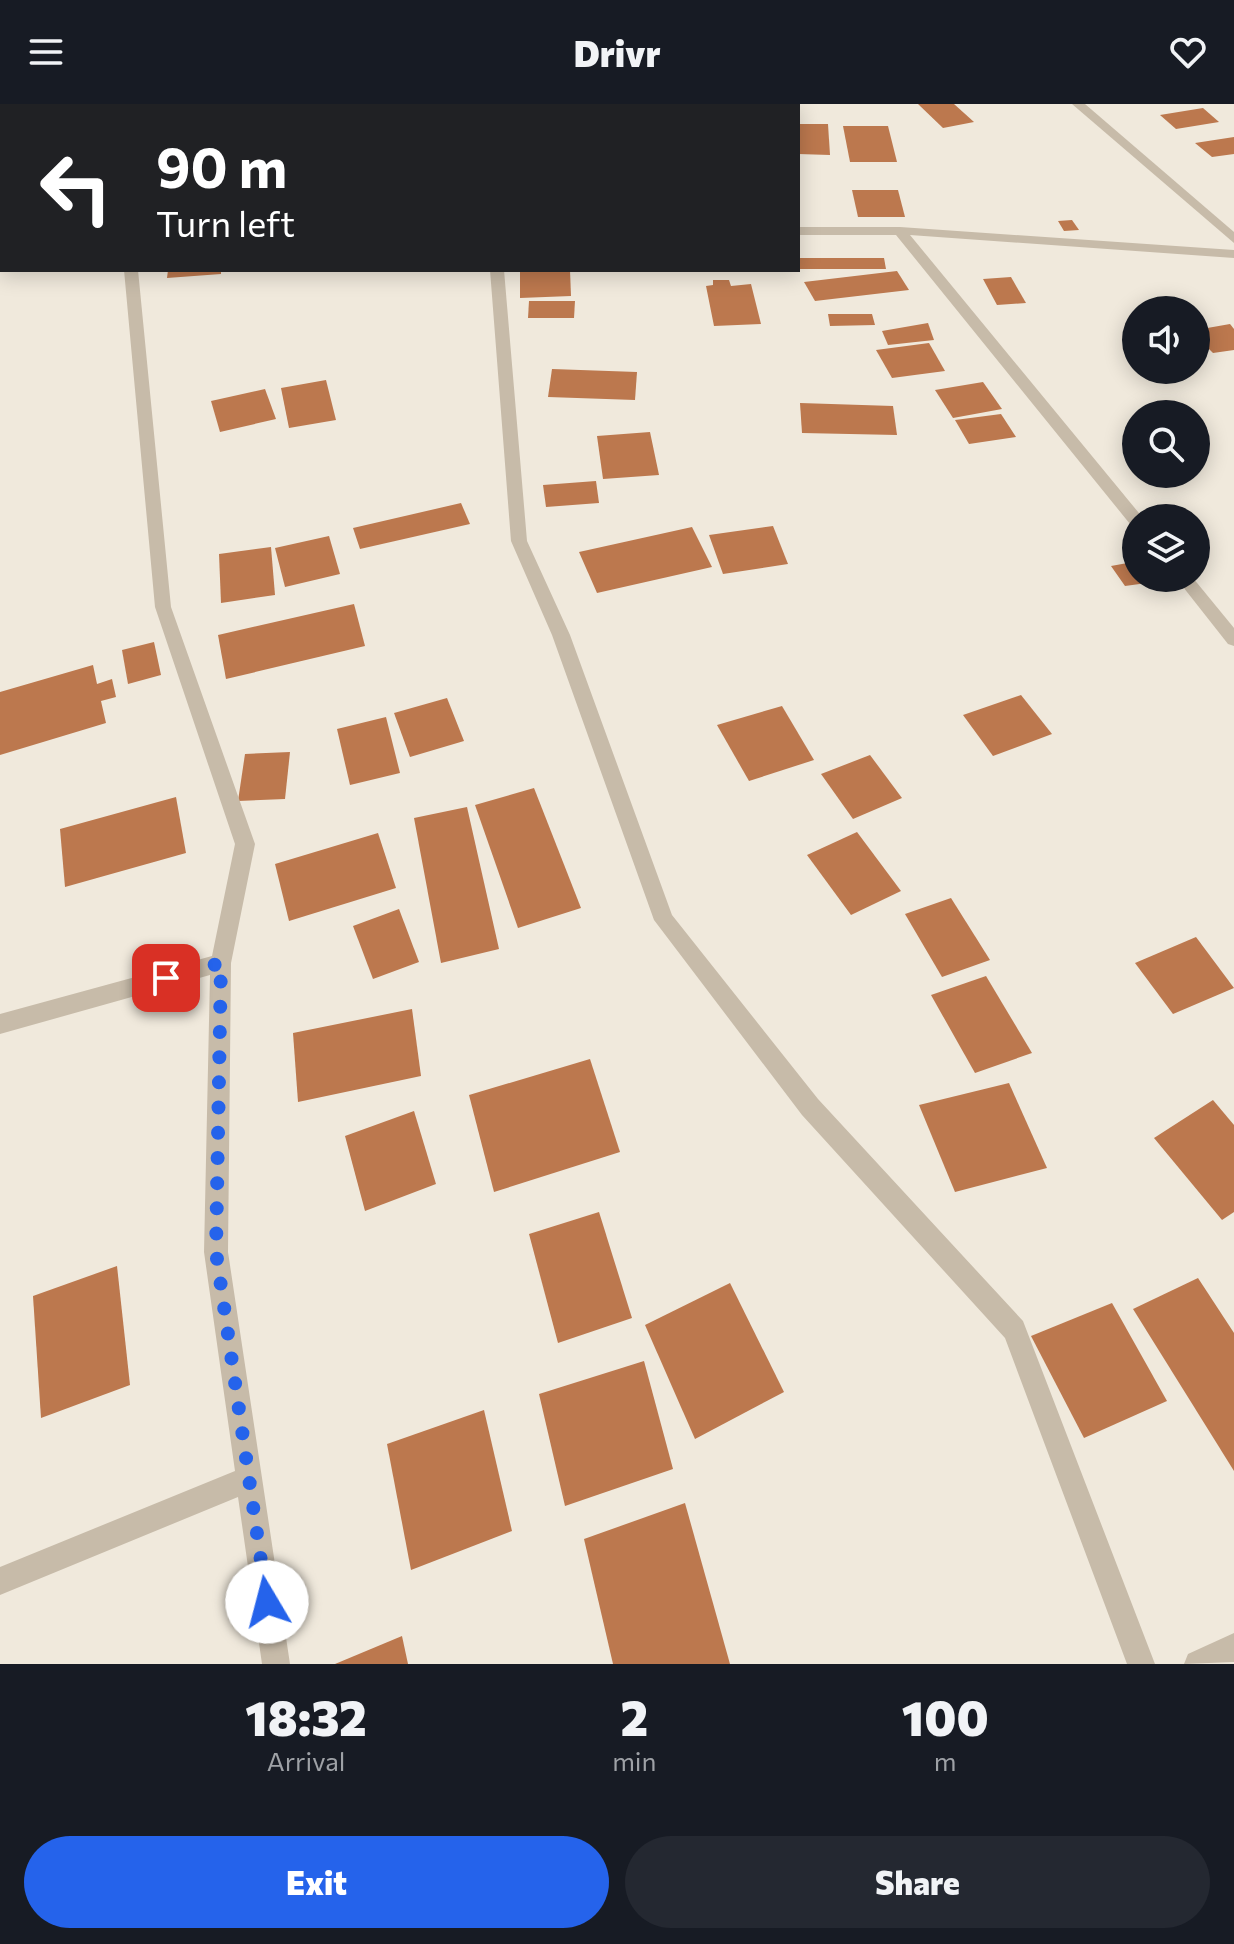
<!DOCTYPE html>
<html lang="en">
<head>
<meta charset="utf-8">
<style>
	body { margin:0; font-family:Commissioner,sans-serif; background:#242831; color:#f1f3f6; height:100vh; display:flex; flex-direction:column; font-size:30px; white-space:nowrap }
	* { box-sizing:border-box; margin:0 }
	p { font-size:26px; color:#9ea1a6 }
	.icon { flex:none; width:44px; height:44px; fill:none; stroke:currentColor; stroke-width:2; stroke-linecap:round; stroke-linejoin:round }
	.map { position:relative; height:1560px; overflow:hidden }
	.details { display:flex; flex-direction:column; background:#171b24; flex:1 }
	.details>* { flex:none }
	.banner { position:absolute; left:0px; top:0px; width:800px; height:168px; box-shadow:0 4px 20px #0003; background:#202124; color:#fff; overflow:hidden }
	.buttons { position:absolute; left:1122px; top:192px; display:grid; gap:16px }
	.buttons a { display:grid; place-items:center; width:88px; height:88px; border-radius:50%; background:#171b24; box-shadow:0 4px 20px #0003; font-size:40px }
	.pin { position:absolute; display:grid; place-items:center; width:68px; height:68px; color:#fff; margin:-34px; border-radius:16px; box-shadow:0 4px 12px #0006 }
	.me { position:absolute; width:88px; margin:-44px; rotate:352deg; stroke-linejoin:round; filter:drop-shadow(0 0 6px #0008) }
	.turn { display:flex; align-items:center; gap:28px; height:168px; padding:0 24px; font-size:36px }
	.turn .icon { width:104px; height:104px; stroke-width:2.5 }
	.turn b { display:block; font-size:56px; line-height:68px }
	.eta { display:flex; justify-content:space-evenly; align-items:center; height:136px; text-align:center }
	.eta b { font-size:48px; font-weight:800; line-height:56px }
	.button { display:flex; gap:16px; margin-top:auto; padding:16px 24px }
	.button a { flex:1; height:92px; border-radius:48px; background:#2563eb; color:#fff; font-size:32px; font-weight:800; line-height:92px; text-align:center }
	.button a+a { background:#242831; color:#f1f3f6 }
	header { display:flex; justify-content:space-between; align-items:center; height:104px; padding:0 24px; background:#171b24; font-size:36px; font-weight:800 }
	.map>svg:first-child { display:block }
	.building { fill:#bc784e }
	.lines { fill:none; stroke-linecap:round; stroke-linejoin:round }
	.minor { fill:#c7bba9; fill-rule:evenodd }
	.route { stroke:#2563eb; stroke-width:14; stroke-dasharray:0 25.2 }
</style>
</head>
<body>
<header><svg class="icon" aria-label="menu" viewBox="0 0 24 24"><path d="M4 6h16M4 12h16M4 18h16"/></svg>Drivr<svg class="icon" aria-label="heart" viewBox="0 0 24 24"><path d="M12 20l-8-8c-3-5 5-10 8-4 3-6 11-1 8 4z"/></svg></header>
<div class="map">
<svg width="1234" height="1560" viewBox="0 0 1234 1560">
	<rect width="100%" height="100%" fill="#f0e9dc"/>
	<g class="building">
		<polygon points="918,0 954,0 974,18 943,24"/>
		<polygon points="1203,4 1219,18 1176,25 1160,11"/>
		<polygon points="798,20 828,20 830,51 798,50"/>
		<polygon points="843,22 888,22 897,58 850,58"/>
		<polygon points="1234,33 1234,50 1212,53 1195,39"/>
		<polygon points="852,86 898,86 905,113 858,113"/>
		<polygon points="1072,116 1079,126 1064,127 1058,117"/>
		<polygon points="798,154 884,154 886,165 798,165"/>
		<polygon points="168,166 221,166 221,170 167,174"/>
		<polygon points="520,166 570,166 571,192 520,194"/>
		<polygon points="897,167 909,186 815,197 804,178"/>
		<polygon points="1011,173 1026,199 997,201 983,175"/>
		<polygon points="713,176 729,176 731,182 751,180 761,220 714,222 706,182 713,181"/>
		<polygon points="529,197 575,197 574,214 528,214"/>
		<polygon points="828,210 872,210 875,221 830,222"/>
		<polygon points="928,219 934,236 888,241 882,227"/>
		<polygon points="1230,220 1234,225 1234,246 1213,249 1196,232 1196,226"/>
		<polygon points="929,239 945,267 892,274 876,246"/>
		<polygon points="552,265 637,268 635,296 548,293"/>
		<polygon points="326,276 336,316 289,324 281,284"/>
		<polygon points="983,278 1002,305 953,314 935,286"/>
		<polygon points="265,285 276,315 220,328 211,297"/>
		<polygon points="800,299 893,302 897,331 802,329"/>
		<polygon points="1001,310 1016,333 969,340 955,316"/>
		<polygon points="650,328 659,371 603,375 597,332"/>
		<polygon points="596,377 599,399 546,403 543,381"/>
		<polygon points="461,399 470,420 360,445 353,424"/>
		<polygon points="773,422 788,460 723,470 709,431"/>
		<polygon points="692,423 712,463 597,489 579,448"/>
		<polygon points="329,432 340,470 285,483 275,444"/>
		<polygon points="271,443 275,491 221,499 219,450"/>
		<polygon points="1133,458 1136,474 1144,474 1147,479 1125,482 1111,462"/>
		<polygon points="354,500 365,542 226,575 218,531"/>
		<polygon points="154,538 161,571 128,580 122,546"/>
		<polygon points="93,561 97,580 112,575 116,593 101,597 106,619 0,651 0,588"/>
		<polygon points="1021,591 1052,630 993,652 963,611"/>
		<polygon points="447,594 464,637 410,653 394,609"/>
		<polygon points="782,602 814,656 749,677 717,621"/>
		<polygon points="386,613 400,669 350,681 337,625"/>
		<polygon points="290,648 285,695 238,697 245,650"/>
		<polygon points="870,651 902,694 853,715 821,670"/>
		<polygon points="534,684 581,804 518,824 475,701"/>
		<polygon points="176,693 186,749 65,783 60,725"/>
		<polygon points="467,703 499,845 441,859 414,714"/>
		<polygon points="857,728 901,787 851,811 807,751"/>
		<polygon points="378,729 396,784 289,817 275,760"/>
		<polygon points="951,794 990,856 942,873 905,810"/>
		<polygon points="399,805 419,858 373,875 353,822"/>
		<polygon points="1196,833 1234,884 1173,910 1135,859"/>
		<polygon points="986,872 1032,949 975,969 931,891"/>
		<polygon points="412,905 421,972 298,998 293,929"/>
		<polygon points="590,955 620,1048 494,1088 469,991"/>
		<polygon points="1009,979 1047,1064 955,1088 919,1001"/>
		<polygon points="1213,996 1234,1021 1234,1108 1222,1116 1154,1034"/>
		<polygon points="414,1007 436,1080 365,1107 345,1032"/>
		<polygon points="599,1108 632,1214 558,1239 529,1130"/>
		<polygon points="117,1162 130,1281 41,1314 33,1192"/>
		<polygon points="1198,1174 1234,1229 1234,1367 1133,1205"/>
		<polygon points="730,1179 784,1288 695,1335 645,1221"/>
		<polygon points="1112,1199 1167,1297 1084,1334 1031,1232"/>
		<polygon points="644,1257 673,1365 565,1402 539,1290"/>
		<polygon points="484,1306 512,1427 411,1466 387,1340"/>
		<polygon points="685,1399 730,1560 613,1560 584,1435"/>
		<polygon points="402,1532 408,1560 335,1560"/>
	</g>
	<g class="lines">
		<g class="minor">
			<rect x="513" y="0" width="12" height="2"/>
			<polygon points="1072,0 1085,0 1234,128 1234,139"/>
			<rect x="0" y="120" width="2" height="8"/>
			<polygon points="798,123 900,123 1234,146 1234,154 910,131 1143,414 1136,414 1136,421 1130,420 896,131 798,131"/>
			<polygon points="124,166 138,166 171,503 255,740 231,859 228,1148 290,1560 262,1560 238,1393 0,1491 0,1463 235,1367 204,1148 210,871 0,930 0,910 212,852 235,740 155,503"/>
			<polygon points="490,166 504,166 527,437 570,531 672,811 818,995 1023,1217 1155,1560 1127,1560 1005,1234 802,1011 654,816 552,531 511,437"/>
			<polygon points="1176,474 1193,474 1234,524 1234,542 1228,540"/>
			<polygon points="1234,1529 1234,1558 1184,1560 1188,1550"/>
		</g>
	</g>
	<g class="lines">
		<polyline class="route" points="166,874 221,859 216,1148 267,1498"/>
	</g>
</svg>
<div class="buttons">
<a><svg class="icon" aria-label="sound" viewBox="0 0 24 24"><path d="M4 9h4l5-4v14l-5-4H4zM17 9q2 3 0 6"/></svg></a>
<a><svg class="icon" aria-label="search" viewBox="0 0 24 24"><circle cx="10" cy="10" r="6"/><path d="M15 15l6 6"/></svg></a>
<a><svg class="icon" aria-label="layers" viewBox="0 0 24 24"><path d="M12 4l9 5-9 5-9-5zM3 14l9 5 9-5"/></svg></a>
</div>
<div class="pin" style="left:166px;top:874px;background:#d93025"><svg class="icon" aria-label="arrive" viewBox="0 0 24 24"><path d="M6 21V4h12l-3 4 3 4H6"/></svg></div>
<svg class="me" style="left:267px;top:1498px" viewBox="-20 -20 40 40"><circle r="19" fill="#fff"/><path d="M0-13L10 11 0 6-10 11z" fill="#2563eb"/></svg>
<div class="banner">
<div class="turn"><svg class="icon" aria-label="left" viewBox="0 0 24 24"><path d="M17 20v-9H6M10 6l-5 5 5 5"/></svg><div><b>90 m</b>Turn left</div></div>
</div>
</div>
<section class="details">
<div class="eta">
<div><b>18:32</b><p>Arrival</p></div>
<div><b>2</b><p>min</p></div>
<div><b>100</b><p>m</p></div>
</div>
<div class="button"><a>Exit</a><a>Share</a></div>
</section>
</body>
</html>
